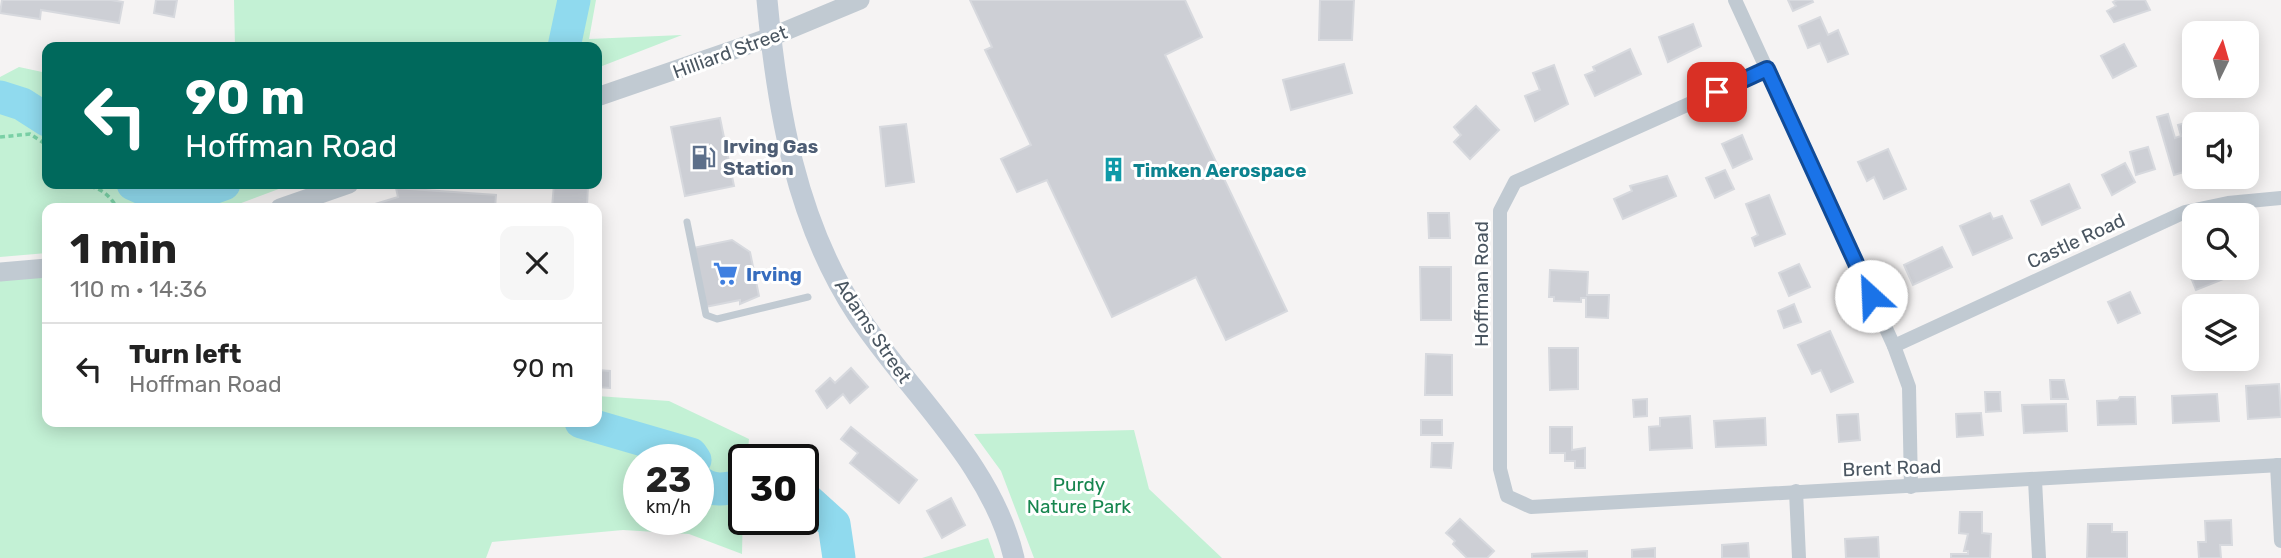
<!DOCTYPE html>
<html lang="en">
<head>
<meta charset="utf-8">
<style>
	body { margin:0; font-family:Rubik,sans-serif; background:#f6f6f6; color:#222; height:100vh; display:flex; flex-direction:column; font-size:26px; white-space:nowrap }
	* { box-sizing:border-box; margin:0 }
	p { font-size:23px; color:#767676 }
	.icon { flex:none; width:38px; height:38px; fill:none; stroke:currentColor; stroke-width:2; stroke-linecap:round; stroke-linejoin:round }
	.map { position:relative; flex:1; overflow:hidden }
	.panel { position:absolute; left:42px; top:203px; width:560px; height:224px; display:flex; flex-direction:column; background:#fff; border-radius:14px; box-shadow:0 4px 18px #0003 }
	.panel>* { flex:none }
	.top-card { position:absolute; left:42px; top:42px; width:560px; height:147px; border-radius:14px; box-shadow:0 4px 18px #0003; background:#00695c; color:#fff; overflow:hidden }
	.needle { width:46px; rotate:5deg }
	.buttons { position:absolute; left:2182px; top:21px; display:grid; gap:14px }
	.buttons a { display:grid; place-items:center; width:77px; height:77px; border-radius:14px; background:#fff; box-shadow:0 4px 18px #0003; font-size:35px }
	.speed { position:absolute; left:623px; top:444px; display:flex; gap:14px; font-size:35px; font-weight:700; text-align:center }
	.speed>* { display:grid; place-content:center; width:91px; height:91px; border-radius:50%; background:#fff; box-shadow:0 4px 18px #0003; line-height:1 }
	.speed small { font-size:18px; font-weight:400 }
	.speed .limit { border:4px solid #111; border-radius:10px; background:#fff; color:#111 }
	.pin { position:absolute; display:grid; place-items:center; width:60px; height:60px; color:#fff; margin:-30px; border-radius:14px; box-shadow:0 4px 10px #0006 }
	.me { position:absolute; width:77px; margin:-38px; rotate:335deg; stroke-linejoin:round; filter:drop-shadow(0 0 5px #0008) }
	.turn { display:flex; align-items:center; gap:24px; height:147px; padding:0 28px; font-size:32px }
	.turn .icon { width:91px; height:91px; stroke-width:2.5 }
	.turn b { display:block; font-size:49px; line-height:60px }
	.round { display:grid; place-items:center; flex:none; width:74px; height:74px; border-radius:14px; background:#f6f6f6 }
	.head { display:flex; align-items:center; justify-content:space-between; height:119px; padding:0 28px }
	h1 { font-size:42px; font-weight:700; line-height:52px }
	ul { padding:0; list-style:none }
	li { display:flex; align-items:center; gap:21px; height:91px; padding:0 28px; border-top:2px solid #e0e0e0 }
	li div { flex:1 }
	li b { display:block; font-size:26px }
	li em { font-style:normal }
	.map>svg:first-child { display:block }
	.green { fill:#c3f1d5; fill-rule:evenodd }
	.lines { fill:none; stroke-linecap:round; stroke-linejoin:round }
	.river { stroke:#90daee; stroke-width:33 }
	.building { fill:#cdcfd5; stroke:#d7d9de; stroke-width:2 }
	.path { stroke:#7ad0a6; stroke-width:3.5; stroke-dasharray:5 3.5; stroke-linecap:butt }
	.service { stroke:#c1cad2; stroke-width:7 }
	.minor { stroke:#c1cad2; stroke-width:14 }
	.tertiary { stroke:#c1cad2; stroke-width:19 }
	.secondary { stroke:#c1cbd6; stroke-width:21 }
	.route-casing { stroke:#114b97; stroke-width:18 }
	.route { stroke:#1a73e8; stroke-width:12 }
	.labels { text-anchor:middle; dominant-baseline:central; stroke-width:6; stroke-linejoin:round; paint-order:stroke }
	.street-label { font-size:19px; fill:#4a5661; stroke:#fff }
	.service-label { font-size:19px; font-weight:bold; fill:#4e5e75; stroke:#fff; text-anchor:start }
	.culture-label { font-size:19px; font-weight:bold; fill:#0d838f; stroke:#fff; text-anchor:start }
	.shop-label { font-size:19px; font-weight:bold; fill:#366cbe; stroke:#fff; text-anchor:start }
	.park-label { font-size:19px; fill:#17864f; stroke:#fff }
</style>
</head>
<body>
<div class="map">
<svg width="2281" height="558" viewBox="0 0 2281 558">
	<rect width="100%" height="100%" fill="#f5f3f3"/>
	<g class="green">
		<polygon points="234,0 596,0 589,39 682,35 597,68 597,47 235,47"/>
		<polygon points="19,67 47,73 47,184 292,184 228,208 47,208 47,253 0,257 0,77"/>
		<path d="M47,272V422H597V396L669,401L749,439L747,460H744L742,554L689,534L623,530L492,542L486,558H0V279ZM639,460H698V520H639Z"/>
		<polygon points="1134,430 1149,489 1222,558 1034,558 1001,471 974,434"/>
		<polygon points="988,538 995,558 922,558"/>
	</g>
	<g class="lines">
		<g class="river">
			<polyline points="564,47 574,0"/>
			<polyline points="0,97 22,104 47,120"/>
			<path d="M133,184C162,199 194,196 224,184"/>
			<polyline points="581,422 691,454 695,460"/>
			<path d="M698,481C713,493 727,489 744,485"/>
			<polyline points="803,496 834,524 839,558"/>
		</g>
	</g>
	<g class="building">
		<polygon points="2,0 111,0 123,2 119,23 41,10 40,19 0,13"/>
		<polygon points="156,0 177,0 174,17 154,13"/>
		<polygon points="970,0 1185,0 1202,37 1165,55 1287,311 1226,340 1196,277 1112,317 1047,180 1017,192 1001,159 1031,145 985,50 992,47"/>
		<polygon points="1320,0 1354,0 1352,40 1319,40"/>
		<polygon points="1788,0 1812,0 1813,2 1793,11"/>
		<polygon points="2117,0 2145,0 2150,10 2114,22 2107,11 2116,6 2113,2"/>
		<polygon points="1820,17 1828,35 1838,30 1848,54 1828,62 1820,43 1808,48 1799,26"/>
		<polygon points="1693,24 1701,46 1668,62 1659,37"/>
		<polygon points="2124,44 2136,66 2113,78 2101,56"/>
		<polygon points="1630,49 1641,74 1595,96 1585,75 1595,71 1593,67"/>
		<polygon points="1344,64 1352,93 1291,110 1283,80"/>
		<polygon points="1554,65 1568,104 1535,121 1525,96 1540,90 1533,73"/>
		<polygon points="1476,106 1499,130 1470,159 1454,142 1461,135 1454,127"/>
		<polygon points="2168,114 2175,138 2181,136 2178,125 2193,121 2194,127 2194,155 2191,156 2194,169 2174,175 2157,117"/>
		<polygon points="720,118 734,186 685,196 671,127"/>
		<polygon points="906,124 914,182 886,186 880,127"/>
		<polygon points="1742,135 1752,159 1733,168 1722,144"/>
		<polygon points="2148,147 2155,169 2136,175 2130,152"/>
		<polygon points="1888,149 1906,189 1884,199 1874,177 1867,181 1858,162"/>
		<polygon points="2125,163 2135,182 2112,195 2102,175"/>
		<polygon points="1725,170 1734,189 1715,198 1706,178"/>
		<polygon points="1667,176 1676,196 1623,219 1614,199 1632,191 1630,186"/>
		<polygon points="554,184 588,184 587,208 552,208"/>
		<polygon points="2069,184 2080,208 2042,225 2031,201"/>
		<polygon points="396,188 496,195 495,208 362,208 398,197"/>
		<polygon points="1769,195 1785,234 1755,246 1752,238 1758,235 1746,204"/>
		<polygon points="1428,213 1449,213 1450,238 1429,238"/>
		<polygon points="1990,213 1993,219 2002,216 2012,238 1973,255 1960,226"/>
		<polygon points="732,240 750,252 759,296 740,304 740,300 705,307 693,248"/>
		<polygon points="1942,247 1952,267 1913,285 1904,265"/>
		<polygon points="1799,264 1810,287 1789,296 1779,273"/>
		<polygon points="1420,267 1451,267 1451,320 1421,320"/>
		<polygon points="2194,267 2228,268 2231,276 2196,290 2188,270"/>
		<polygon points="1550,270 1588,272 1587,295 1609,295 1608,318 1586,317 1586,298 1581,298 1581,302 1554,301 1554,297 1549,297"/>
		<polygon points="2130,292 2140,313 2118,323 2108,302"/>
		<polygon points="1794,304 1801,322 1784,328 1778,311"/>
		<polygon points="1830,331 1853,382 1831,392 1821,370 1812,374 1798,345"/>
		<polygon points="1549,348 1578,348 1578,389 1550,390"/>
		<polygon points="1426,354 1452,355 1452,395 1425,395"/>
		<polygon points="851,368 868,387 850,403 843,394 827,408 816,391 830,378 835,383"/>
		<polygon points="597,370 610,371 610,388 597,387"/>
		<polygon points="2050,380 2064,380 2068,399 2051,399"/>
		<polygon points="2279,384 2281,417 2248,419 2246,386"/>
		<polygon points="1985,392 2000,392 2001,411 1986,412"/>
		<polygon points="2217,394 2219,421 2173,423 2172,396"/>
		<polygon points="2120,397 2135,397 2136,424 2098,425 2097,401 2118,400"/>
		<polygon points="1647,399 1647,416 1634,417 1633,400"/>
		<polygon points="2066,404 2067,431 2024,433 2022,405"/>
		<polygon points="1981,413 1983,435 1957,437 1956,414"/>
		<polygon points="1858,414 1860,440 1839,442 1837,415"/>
		<polygon points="1690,416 1692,448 1650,450 1649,427 1660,426 1660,418"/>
		<polygon points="1765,418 1766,445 1716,447 1714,421"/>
		<rect x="1421" y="420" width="21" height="15"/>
		<polygon points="851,427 917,480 899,503 850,463 858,453 841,439"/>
		<polygon points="1550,427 1572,427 1572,450 1585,448 1585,468 1575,468 1575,461 1565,461 1565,453 1550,453"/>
		<polygon points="1432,443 1453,443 1451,468 1431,467"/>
		<polygon points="951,498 965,525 942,538 927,511"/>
		<polygon points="1960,512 1982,512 1982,533 1991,534 1990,558 1951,558 1951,554 1968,554 1968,551 1964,551 1968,534 1959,533"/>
		<polygon points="1460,519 1494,551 1487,558 1467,558 1453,544 1455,541 1446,533"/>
		<polygon points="2231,520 2232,545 2220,545 2221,558 2199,558 2198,542 2206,542 2205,521"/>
		<polygon points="2088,524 2112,524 2112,532 2127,532 2127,558 2087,558"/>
		<polygon points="1878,537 1879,558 1846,558 1845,539"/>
		<polygon points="1748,543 1749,558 1722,558 1722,545"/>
		<polygon points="1655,548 1655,558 1632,558 1632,550"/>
		<polygon points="1587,551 1587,558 1532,558 1532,554"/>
	</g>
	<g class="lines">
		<g class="path">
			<polyline points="0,137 30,134 47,145"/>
			<path d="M82,184C99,188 108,192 117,208"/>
		</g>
		<polyline class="service" points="687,222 706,315 717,319 808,297"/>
		<g class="minor">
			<polyline points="1735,0 1894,346 1909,387 1911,487"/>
			<polyline points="1767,69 1515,182 1500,211 1500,469 1507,496 1531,507 2281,465"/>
			<polyline points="1894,346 2185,212 2228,203 2281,198"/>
			<polyline points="2277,465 2281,541"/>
			<polyline points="2035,480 2039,558"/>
			<polyline points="1796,491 1799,558"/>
		</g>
		<g class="tertiary">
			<polyline points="597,97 771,37 860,0"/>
			<polyline points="280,208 349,184"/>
			<polyline points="0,272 47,268"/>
		</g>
		<path class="secondary" d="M767,0C777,109 796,221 857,314C909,393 992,463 1014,558"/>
	</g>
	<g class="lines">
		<defs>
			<polyline id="route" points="1717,92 1767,69 1871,296"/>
		</defs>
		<use href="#route" class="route-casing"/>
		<use href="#route" class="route"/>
	</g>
	<defs>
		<symbol id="fuel-bare" viewBox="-9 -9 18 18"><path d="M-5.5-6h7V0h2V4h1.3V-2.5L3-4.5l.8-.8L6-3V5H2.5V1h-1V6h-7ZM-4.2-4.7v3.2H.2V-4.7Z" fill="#5c6f8a" stroke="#fff" stroke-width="2.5" paint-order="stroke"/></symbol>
		<symbol id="building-bare" viewBox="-9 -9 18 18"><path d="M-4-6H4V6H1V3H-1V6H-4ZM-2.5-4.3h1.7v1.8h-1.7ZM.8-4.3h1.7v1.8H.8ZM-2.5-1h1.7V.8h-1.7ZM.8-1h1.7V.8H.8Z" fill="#0f9aa8" stroke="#fff" stroke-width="2.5" paint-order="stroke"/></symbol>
		<symbol id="supermarket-bare" viewBox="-9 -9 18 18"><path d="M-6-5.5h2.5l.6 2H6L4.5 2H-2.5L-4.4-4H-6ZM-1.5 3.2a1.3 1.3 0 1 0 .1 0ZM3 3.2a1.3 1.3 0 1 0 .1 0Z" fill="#3f7fe0" stroke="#fff" stroke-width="2.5" paint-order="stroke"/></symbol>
	</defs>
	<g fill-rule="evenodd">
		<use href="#fuel-bare" x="686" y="140" width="35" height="35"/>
		<use href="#building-bare" x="1096" y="152" width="35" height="35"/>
		<use href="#supermarket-bare" x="708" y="256" width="35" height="35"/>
	</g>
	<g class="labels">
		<g class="street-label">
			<text transform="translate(730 52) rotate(-20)">Hilliard Street</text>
			<text transform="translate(2076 241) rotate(-25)">Castle Road</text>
			<text transform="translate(1481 284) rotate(-90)">Hoffman Road</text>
			<text transform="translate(873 331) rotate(56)">Adams Street</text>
			<text transform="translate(1892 468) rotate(-2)">Brent Road</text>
		</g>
		<g class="service-label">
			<text x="723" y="146">Irving Gas<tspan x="723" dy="22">Station</tspan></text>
		</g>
		<g class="culture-label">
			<text x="1133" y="170">Timken Aerospace</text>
		</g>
		<g class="shop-label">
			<text x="746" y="274">Irving</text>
		</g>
		<g class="park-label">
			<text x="1079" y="484">Purdy<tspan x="1079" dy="22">Nature Park</tspan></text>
		</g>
	</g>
</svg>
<div class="buttons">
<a><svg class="needle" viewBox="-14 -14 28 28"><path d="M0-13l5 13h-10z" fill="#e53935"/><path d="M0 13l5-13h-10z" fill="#767676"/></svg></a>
<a><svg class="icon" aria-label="sound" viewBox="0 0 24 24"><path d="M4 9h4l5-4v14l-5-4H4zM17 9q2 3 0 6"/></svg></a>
<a><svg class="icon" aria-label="search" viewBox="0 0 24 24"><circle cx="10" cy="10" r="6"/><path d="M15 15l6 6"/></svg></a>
<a><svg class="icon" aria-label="layers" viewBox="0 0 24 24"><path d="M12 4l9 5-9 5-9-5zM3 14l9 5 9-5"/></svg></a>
</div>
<div class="speed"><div>23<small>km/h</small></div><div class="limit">30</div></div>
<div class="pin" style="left:1717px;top:92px;background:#d93025"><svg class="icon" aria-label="arrive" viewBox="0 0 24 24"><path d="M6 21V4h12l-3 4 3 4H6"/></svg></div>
<svg class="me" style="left:1871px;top:296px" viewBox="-20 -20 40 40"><circle r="19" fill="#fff"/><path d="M0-13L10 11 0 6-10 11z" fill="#1a73e8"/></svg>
<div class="top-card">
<div class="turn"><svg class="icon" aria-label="left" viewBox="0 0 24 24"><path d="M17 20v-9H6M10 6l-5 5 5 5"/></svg><div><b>90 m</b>Hoffman Road</div></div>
</div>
<section class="panel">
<div class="head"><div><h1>1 min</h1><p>110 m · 14:36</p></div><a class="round"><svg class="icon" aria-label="close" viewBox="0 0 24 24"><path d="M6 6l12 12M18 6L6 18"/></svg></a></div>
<ul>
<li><svg class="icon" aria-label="left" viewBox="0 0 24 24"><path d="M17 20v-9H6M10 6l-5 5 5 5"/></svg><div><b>Turn left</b><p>Hoffman Road</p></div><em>90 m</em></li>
</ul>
</section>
</div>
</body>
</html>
